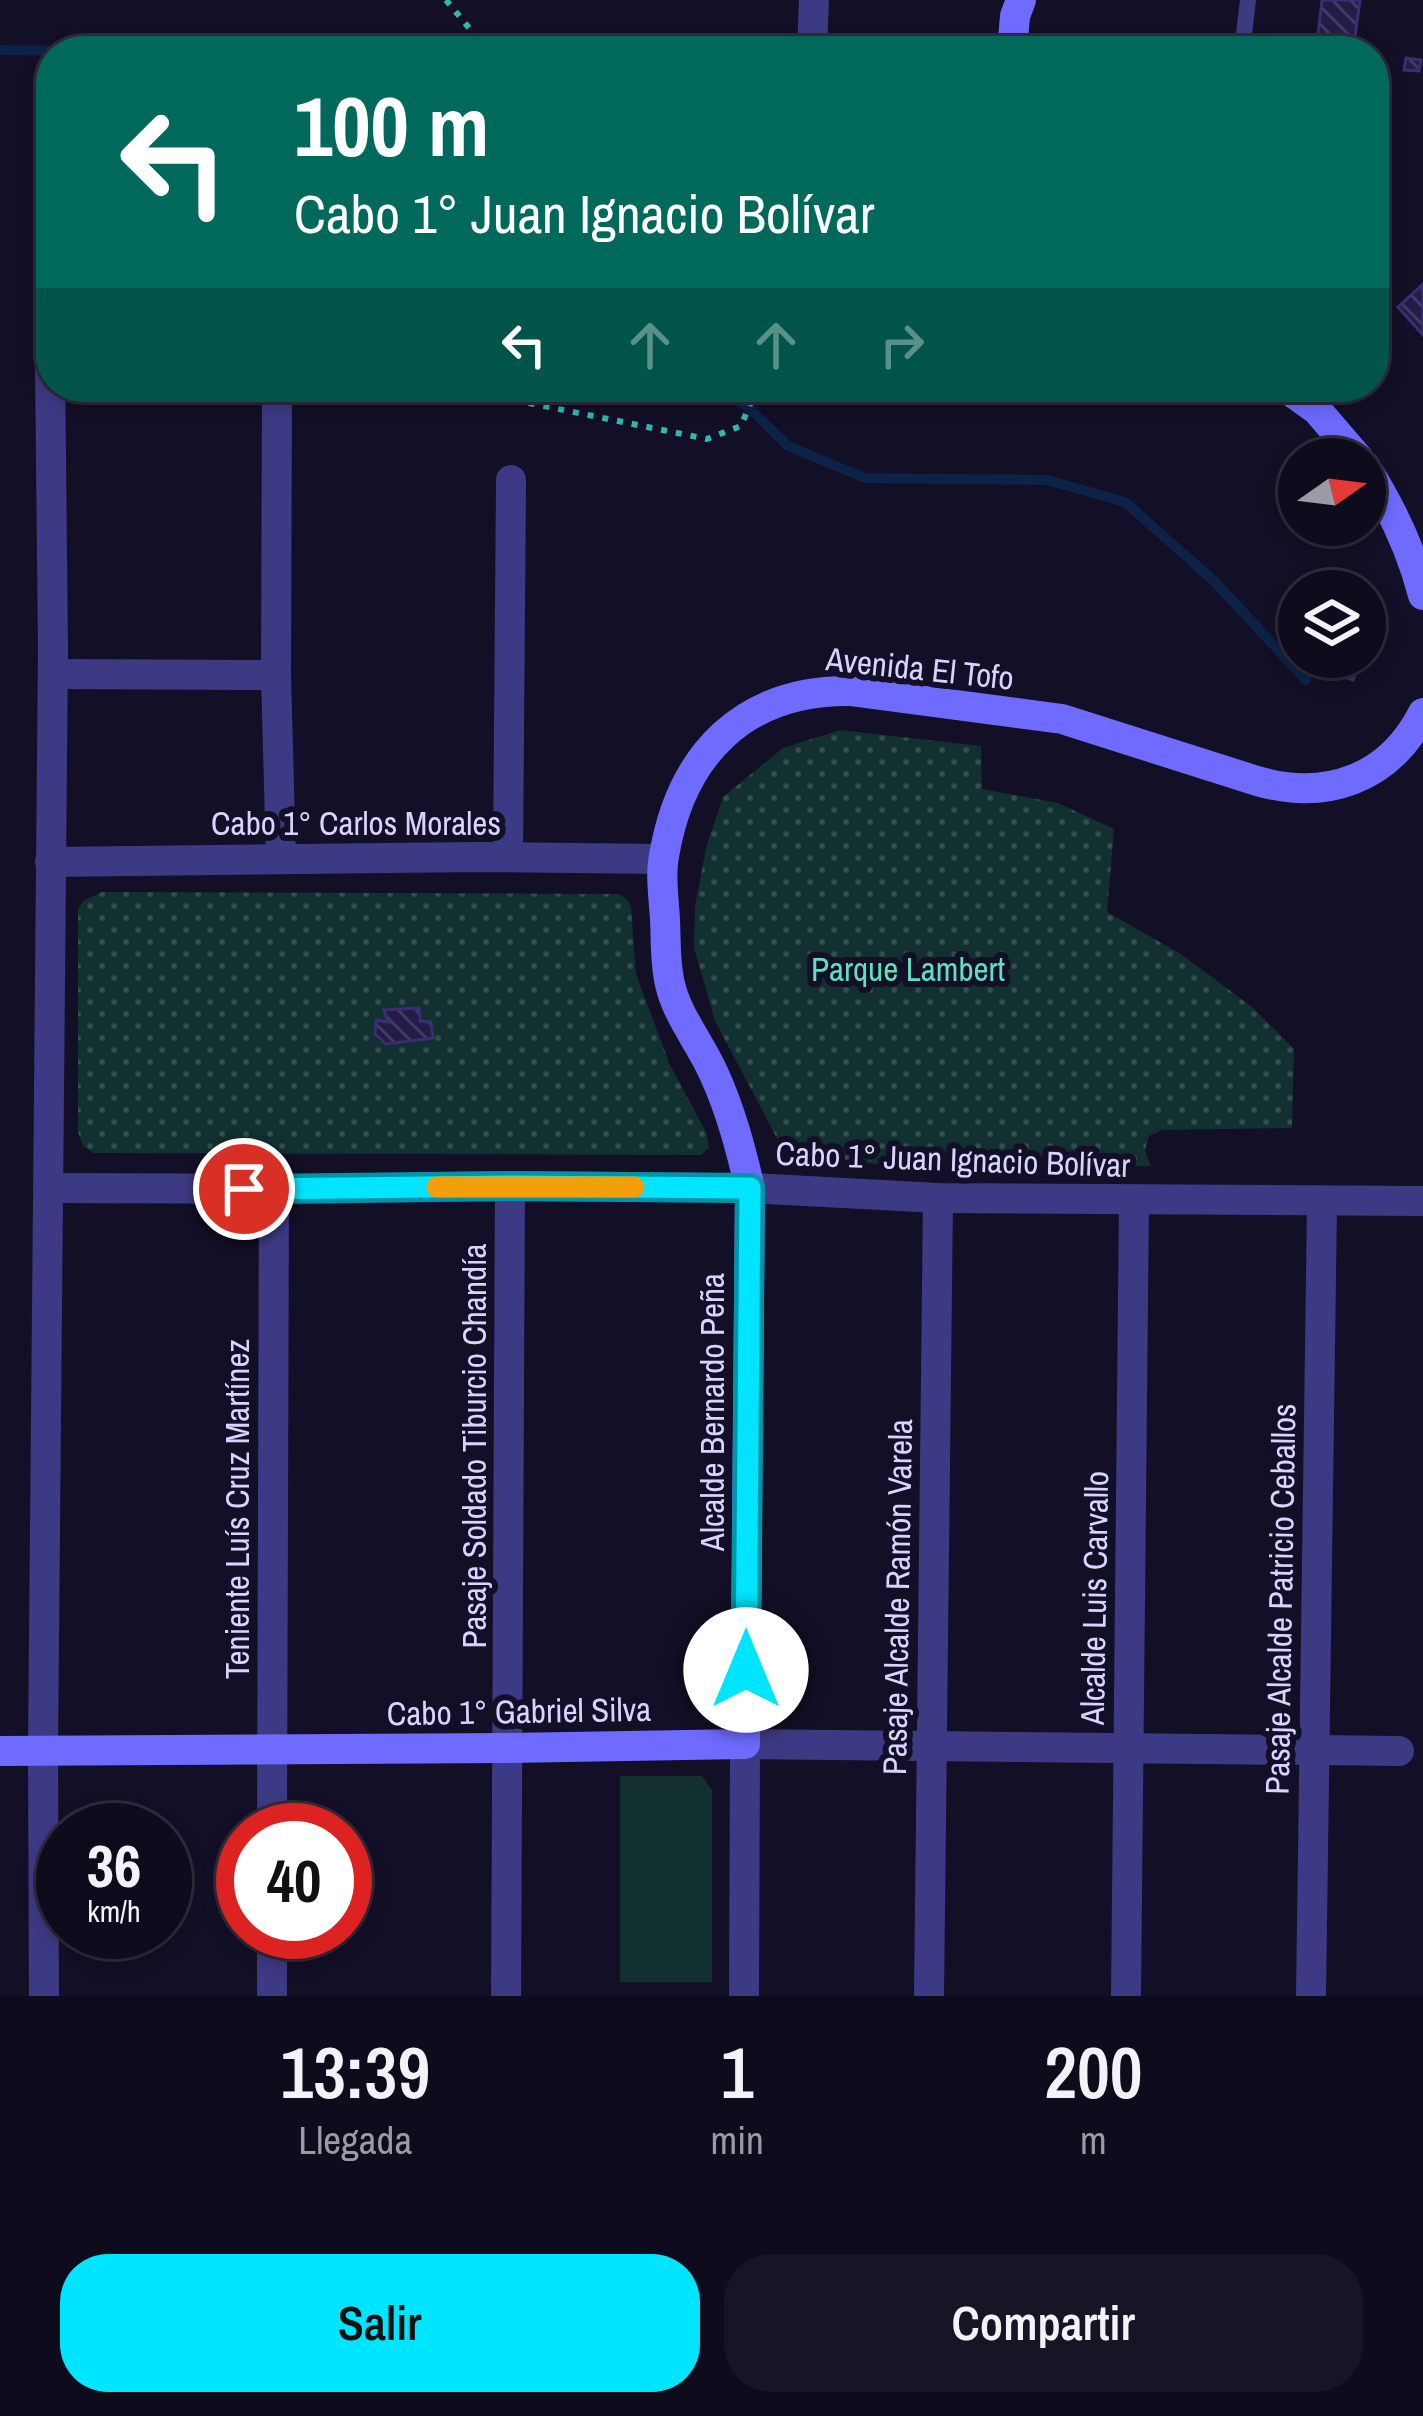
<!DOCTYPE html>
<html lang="es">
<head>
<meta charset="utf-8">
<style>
	body { margin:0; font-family:"Archivo Narrow",sans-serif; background:#171425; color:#f1f3f6; height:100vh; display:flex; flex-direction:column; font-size:45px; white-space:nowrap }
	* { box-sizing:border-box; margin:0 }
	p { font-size:39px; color:#9b9ba3 }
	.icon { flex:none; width:66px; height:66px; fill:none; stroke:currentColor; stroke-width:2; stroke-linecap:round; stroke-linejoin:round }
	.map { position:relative; height:1996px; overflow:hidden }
	.sheet { display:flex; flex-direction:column; background:#0e0b1c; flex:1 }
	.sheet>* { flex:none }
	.banner { position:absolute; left:36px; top:36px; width:1353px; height:366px; border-radius:48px; box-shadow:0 6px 18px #0003,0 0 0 3px #2e2b3b; background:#00695c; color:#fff; overflow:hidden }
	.needle { width:78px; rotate:76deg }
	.tools { position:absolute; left:1278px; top:438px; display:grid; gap:24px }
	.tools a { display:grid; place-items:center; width:108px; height:108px; border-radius:50%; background:#0e0b1c; box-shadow:0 6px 18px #0003,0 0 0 3px #2e2b3b; font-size:60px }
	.speed { position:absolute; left:36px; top:1803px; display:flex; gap:24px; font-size:60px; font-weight:700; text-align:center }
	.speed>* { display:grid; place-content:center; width:156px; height:156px; border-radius:50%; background:#0e0b1c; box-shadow:0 6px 18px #0003,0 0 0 3px #2e2b3b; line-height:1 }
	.speed small { font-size:30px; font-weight:400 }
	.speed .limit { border:18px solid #d22; background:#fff; color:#111 }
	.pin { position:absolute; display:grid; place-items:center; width:102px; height:102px; color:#fff; margin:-51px; border:6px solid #fff; border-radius:50%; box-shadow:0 3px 12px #0007 }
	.me { position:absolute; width:132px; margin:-66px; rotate:0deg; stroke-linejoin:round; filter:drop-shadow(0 0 9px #0008) }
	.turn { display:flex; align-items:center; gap:42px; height:252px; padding:0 60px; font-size:54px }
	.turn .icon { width:156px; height:156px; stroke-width:2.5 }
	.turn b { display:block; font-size:84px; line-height:102px }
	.lanes { display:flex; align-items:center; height:114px; padding:0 60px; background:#0003; justify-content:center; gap:60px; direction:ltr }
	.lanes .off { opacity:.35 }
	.eta { display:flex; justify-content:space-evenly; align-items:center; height:204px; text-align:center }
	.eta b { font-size:72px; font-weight:600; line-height:84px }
	.primary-button { display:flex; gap:24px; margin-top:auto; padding:24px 60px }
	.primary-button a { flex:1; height:138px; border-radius:48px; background:#00e5ff; color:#111; font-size:48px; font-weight:600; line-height:138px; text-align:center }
	.primary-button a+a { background:#171425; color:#f1f3f6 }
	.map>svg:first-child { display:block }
	.grass { fill:#12302f }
	.park { fill:url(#park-dots) }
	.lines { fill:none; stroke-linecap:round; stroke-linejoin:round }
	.stream { stroke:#0c2248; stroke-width:10 }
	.building { fill:url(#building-back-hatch); stroke:#3b2d73; stroke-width:3 }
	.path { stroke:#2fb8b0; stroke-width:6; stroke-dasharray:6 9; stroke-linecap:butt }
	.lane { stroke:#3d3a85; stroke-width:16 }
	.street { stroke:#3d3a85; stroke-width:30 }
	.secondary { stroke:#6f6bff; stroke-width:30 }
	.route-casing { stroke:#0095a6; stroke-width:30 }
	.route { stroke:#00e5ff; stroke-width:21 }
	.slow { stroke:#f59e0b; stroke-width:21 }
	.labels { text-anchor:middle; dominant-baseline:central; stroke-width:12; stroke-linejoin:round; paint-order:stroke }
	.street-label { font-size:33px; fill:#d9d4ff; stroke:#130f26 }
	.park-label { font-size:33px; fill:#5fe0c0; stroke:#130f26 }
</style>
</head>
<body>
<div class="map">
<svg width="1423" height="1996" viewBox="0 0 1423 1996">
	<defs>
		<pattern id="park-dots" width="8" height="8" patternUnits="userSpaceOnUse" patternTransform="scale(3)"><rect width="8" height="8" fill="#12302f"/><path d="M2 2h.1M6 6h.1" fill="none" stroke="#344d4e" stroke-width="1.8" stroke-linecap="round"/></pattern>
		<pattern id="building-back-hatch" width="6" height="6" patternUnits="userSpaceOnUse" patternTransform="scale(3)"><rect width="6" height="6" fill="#241b47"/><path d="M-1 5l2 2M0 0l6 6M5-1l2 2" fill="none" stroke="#433b63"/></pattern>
	</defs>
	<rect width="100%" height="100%" fill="#130f26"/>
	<polygon class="grass" points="620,1776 702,1776 712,1790 712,1982 620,1982"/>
	<g class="park">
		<polygon points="840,730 981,746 982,789 1058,803 1114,829 1107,912 1181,954 1252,1007 1294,1049 1292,1128 1161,1130 1149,1136 1145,1150 1151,1166 790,1163 715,1021 694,948 695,906 706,848 723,797 783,748"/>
		<polygon points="102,892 619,894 627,899 631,907 636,974 670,1065 706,1132 709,1148 701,1155 94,1153 83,1146 78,1132 78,909 83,901"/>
	</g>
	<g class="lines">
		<g class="stream">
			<polyline points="0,50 83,51"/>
			<polyline points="156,51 297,38 322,51"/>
			<polyline points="718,387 749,408 788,446 865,478 1047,480 1125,502 1215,582 1306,680"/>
		</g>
	</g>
	<g class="building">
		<polygon points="1322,0 1360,0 1353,51 1316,51"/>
		<polygon points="1406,58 1421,60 1419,71 1404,70"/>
		<polygon points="1374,97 1385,99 1374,193"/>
		<polygon points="1423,284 1423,335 1398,307"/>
		<polygon points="1330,657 1362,658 1353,680 1325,669"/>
		<polygon points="419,1008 420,1021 431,1022 433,1038 386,1044 375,1034 376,1020 388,1022 384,1010"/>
	</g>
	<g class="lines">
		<g class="path">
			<polyline points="446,0 488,51"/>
			<polyline points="471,387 509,399 707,439 741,426 757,387"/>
		</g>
		<polyline class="lane" points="1242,51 1248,0"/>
		<g class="street">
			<polyline points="812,51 814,0"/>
			<polyline points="277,387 276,675 281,859"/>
			<polyline points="53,674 276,675"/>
			<polyline points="508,857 511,480"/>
			<polyline points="50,862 478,857 663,859"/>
			<polyline points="49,1188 304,1189 510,1186 750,1188 938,1198 1423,1201"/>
			<polyline points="272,1830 274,1188"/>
			<polyline points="272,1932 272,1996"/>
			<polyline points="44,1996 43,1750 53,649 49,270 51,270"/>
			<polyline points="506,1996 510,1186"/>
			<polyline points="744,1996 745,1744 1399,1751"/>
			<polyline points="929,1996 938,1198"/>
			<polyline points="1126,1996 1134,1200"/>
			<polyline points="1311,1996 1322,1203"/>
		</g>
		<g class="secondary">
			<polyline points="1012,51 1015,16 1021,0"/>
			<polyline points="1285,387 1317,410 1359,459"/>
			<path d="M1365,466C1391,507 1411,548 1423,595"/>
			<path d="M0,1751L507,1748L745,1744L750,1188C741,1150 731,1111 714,1074C701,1044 677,1016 670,984C665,964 666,941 665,920C664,899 660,876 664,856C681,754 744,690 850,691L1062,719L1257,781C1327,801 1389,779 1423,713"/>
		</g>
	</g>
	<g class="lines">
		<defs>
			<polyline id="route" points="244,1189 510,1186 750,1188 746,1670"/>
		</defs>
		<use href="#route" class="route-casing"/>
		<use href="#route" class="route"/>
		<polyline class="slow" points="437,1187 634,1187"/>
	</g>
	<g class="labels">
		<g class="street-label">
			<text transform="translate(920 668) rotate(6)">Avenida El Tofo</text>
			<text x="356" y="823">Cabo 1° Carlos Morales</text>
			<text transform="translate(953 1159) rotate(2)">Cabo 1° Juan Ignacio Bolívar</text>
			<text transform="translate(712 1412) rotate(-90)">Alcalde Bernardo Peña</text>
			<text transform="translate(474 1446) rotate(-90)">Pasaje Soldado Tiburcio Chandía</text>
			<text transform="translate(237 1509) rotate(-90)">Teniente Luís Cruz Martínez</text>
			<text transform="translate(897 1597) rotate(-89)">Pasaje Alcalde Ramón Varela</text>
			<text transform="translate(1094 1598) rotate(-89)">Alcalde Luis Carvallo</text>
			<text transform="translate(1280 1599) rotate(-89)">Pasaje Alcalde Patricio Ceballos</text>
			<text transform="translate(519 1711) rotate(-1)">Cabo 1° Gabriel Silva</text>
		</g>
		<g class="park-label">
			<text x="908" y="969">Parque Lambert</text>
		</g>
	</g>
</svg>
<div class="tools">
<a><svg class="needle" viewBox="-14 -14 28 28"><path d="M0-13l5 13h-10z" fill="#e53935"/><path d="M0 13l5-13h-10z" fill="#9b9ba3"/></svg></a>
<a><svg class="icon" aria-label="layers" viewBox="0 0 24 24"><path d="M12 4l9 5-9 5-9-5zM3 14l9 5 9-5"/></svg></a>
</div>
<div class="speed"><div>36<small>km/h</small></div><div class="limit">40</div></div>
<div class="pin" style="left:244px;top:1189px;background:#d93025"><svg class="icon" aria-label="arrive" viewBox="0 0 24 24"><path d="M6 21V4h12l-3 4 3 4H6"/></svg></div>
<svg class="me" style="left:746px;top:1670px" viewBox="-20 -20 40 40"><circle r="19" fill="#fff"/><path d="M0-13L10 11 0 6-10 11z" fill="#00e5ff"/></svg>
<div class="banner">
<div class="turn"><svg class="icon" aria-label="left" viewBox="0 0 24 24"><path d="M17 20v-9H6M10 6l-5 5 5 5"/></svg><div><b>100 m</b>Cabo 1° Juan Ignacio Bolívar</div></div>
<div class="lanes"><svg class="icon" aria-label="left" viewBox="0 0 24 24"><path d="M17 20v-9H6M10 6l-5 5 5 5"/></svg><svg class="icon off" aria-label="ahead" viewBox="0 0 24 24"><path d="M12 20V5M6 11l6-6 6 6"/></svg><svg class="icon off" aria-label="ahead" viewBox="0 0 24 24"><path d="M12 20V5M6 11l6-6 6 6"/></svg><svg class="icon off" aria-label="right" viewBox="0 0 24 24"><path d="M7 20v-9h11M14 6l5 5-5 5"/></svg></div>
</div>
</div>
<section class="sheet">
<div class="eta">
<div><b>13:39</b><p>Llegada</p></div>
<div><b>1</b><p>min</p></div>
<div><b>200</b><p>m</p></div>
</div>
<div class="primary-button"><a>Salir</a><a>Compartir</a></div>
</section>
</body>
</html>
